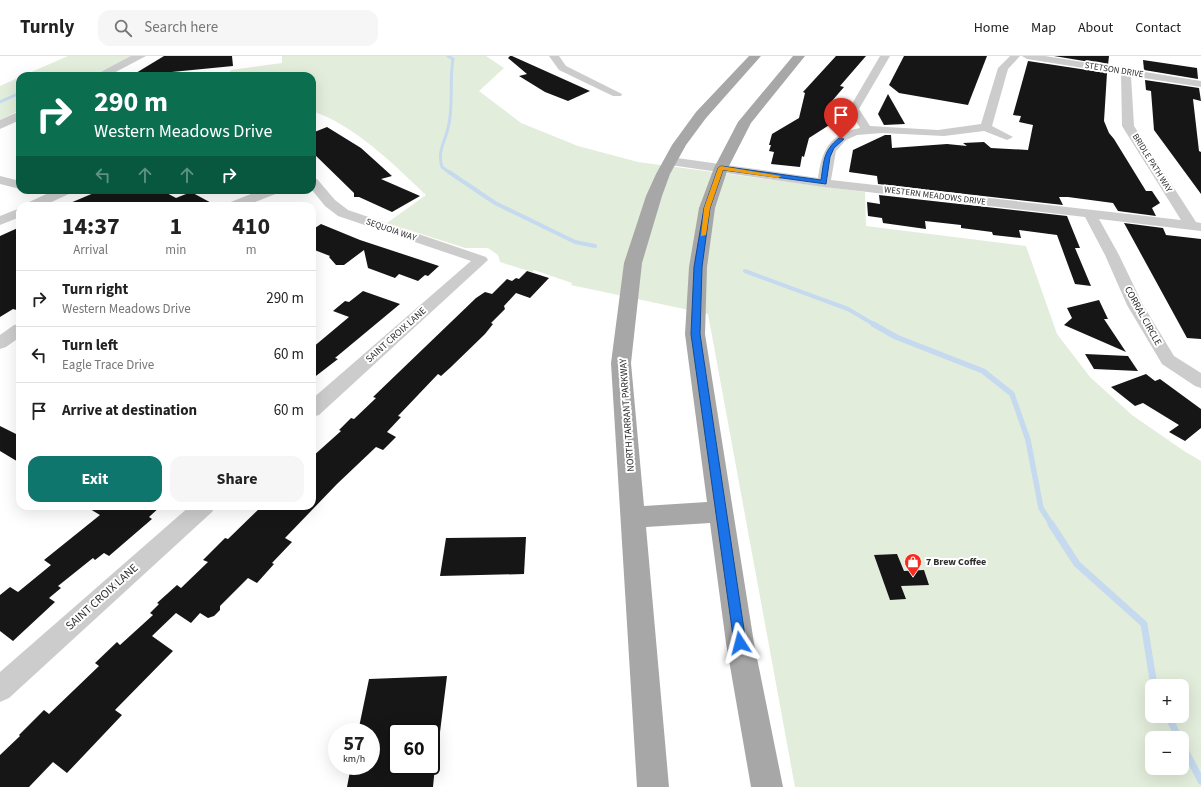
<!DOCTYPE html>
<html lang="en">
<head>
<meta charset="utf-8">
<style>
	body { margin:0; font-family:"Source Sans 3",sans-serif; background:#f6f6f6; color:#222; height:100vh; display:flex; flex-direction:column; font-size:15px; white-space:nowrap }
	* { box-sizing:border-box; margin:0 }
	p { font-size:13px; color:#767676 }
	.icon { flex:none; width:22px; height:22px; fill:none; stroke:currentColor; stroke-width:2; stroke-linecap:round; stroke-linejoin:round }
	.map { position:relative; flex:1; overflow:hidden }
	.drawer { position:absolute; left:16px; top:146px; width:300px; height:308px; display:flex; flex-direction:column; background:#fff; border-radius:12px; box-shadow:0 4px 16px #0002 }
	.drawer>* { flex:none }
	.hud { position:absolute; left:16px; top:16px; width:300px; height:122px; border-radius:12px; box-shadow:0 4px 16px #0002; background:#0b6e4f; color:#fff; overflow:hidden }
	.buttons { position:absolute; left:1145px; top:623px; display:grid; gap:8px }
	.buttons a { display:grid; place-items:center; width:44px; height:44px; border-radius:8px; background:#fff; box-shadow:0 4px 16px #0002; font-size:20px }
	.speed { position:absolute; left:328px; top:667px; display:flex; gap:8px; font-size:20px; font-weight:700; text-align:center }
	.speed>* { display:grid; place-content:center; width:52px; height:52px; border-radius:50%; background:#fff; box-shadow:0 4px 16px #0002; line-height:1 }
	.speed small { font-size:10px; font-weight:400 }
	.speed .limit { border:2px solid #111; border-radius:6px; background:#fff; color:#111 }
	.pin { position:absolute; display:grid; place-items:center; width:34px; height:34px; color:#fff; margin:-41px -17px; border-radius:50% 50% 50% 0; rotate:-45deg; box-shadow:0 0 4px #0007 }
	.pin .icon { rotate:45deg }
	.me { position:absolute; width:44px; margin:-22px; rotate:351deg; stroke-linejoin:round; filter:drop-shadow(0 0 3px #0008) }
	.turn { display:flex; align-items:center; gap:14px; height:84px; padding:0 12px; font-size:18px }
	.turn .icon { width:52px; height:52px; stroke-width:2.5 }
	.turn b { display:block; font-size:28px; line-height:34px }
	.lanes { display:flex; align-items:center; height:38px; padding:0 12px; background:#0003; justify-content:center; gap:20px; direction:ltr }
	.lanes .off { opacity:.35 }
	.eta { display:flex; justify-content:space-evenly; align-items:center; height:68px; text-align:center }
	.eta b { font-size:24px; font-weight:700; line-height:28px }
	.action { display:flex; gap:8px; margin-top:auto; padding:8px 12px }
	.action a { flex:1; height:46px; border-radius:12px; background:#0f766e; color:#fff; font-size:16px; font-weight:700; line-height:46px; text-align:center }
	.action a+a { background:#f6f6f6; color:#222 }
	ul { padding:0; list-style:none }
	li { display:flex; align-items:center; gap:12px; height:56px; padding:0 12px; border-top:1px solid #e0e0e0 }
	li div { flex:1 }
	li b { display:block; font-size:15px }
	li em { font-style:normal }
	header { display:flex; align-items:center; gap:24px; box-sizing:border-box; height:56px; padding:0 20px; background:#fff; border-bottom:1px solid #e0e0e0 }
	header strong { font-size:19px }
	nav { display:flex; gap:22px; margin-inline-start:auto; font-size:14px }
	.search { width:280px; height:36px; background:#f6f6f6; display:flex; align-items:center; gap:10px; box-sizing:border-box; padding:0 14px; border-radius:12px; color:#767676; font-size:15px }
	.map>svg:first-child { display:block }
	.green { fill:#e3eddb; fill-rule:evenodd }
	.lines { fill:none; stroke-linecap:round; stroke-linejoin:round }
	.stream-far3 { stroke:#c5daef; stroke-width:3 }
	.stream-far2 { stroke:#c5daef; stroke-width:4 }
	.stream-far1 { stroke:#c5daef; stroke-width:5.5 }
	.stream { stroke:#c5daef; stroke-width:7 }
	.building { fill:#161616 }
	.minor { fill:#ccc; fill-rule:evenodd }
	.tertiary { fill:#ccc; fill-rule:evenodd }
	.primary { fill:#a7a7a7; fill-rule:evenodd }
	.route { fill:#1a73e8; stroke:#114b97 }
	.slow { fill:#f59e0b }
	.labels { text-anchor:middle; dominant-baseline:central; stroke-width:4; stroke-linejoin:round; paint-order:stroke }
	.far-street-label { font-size:9px; fill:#2f2f2f; stroke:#fff }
	.street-label { font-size:10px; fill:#2f2f2f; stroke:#fff }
	.poi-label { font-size:10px; font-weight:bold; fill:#2f2f2f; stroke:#fff; text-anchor:start }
	.near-street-label { font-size:12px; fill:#2f2f2f; stroke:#fff }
</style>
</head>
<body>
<header>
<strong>Turnly</strong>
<div class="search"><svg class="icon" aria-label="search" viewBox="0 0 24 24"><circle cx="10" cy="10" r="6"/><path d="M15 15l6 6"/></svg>Search here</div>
<nav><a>Home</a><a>Map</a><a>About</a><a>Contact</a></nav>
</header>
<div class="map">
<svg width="1201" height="731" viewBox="0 0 1201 731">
	<rect width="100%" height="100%" fill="#fff"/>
	<g class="green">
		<polygon points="68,0 134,0 92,20 22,20"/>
		<path d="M282,0H486L504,12L479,35L521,67L578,90L638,106L865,136L866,170L1026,190L1057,278L1090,321L1132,359L1184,395L1201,405V731H795L708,258L571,229L572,227L534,214L532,216L500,206L498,199L488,192H465L387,167L426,139C392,107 356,70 312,55V20H226L231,14L282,7ZM1152,630H1182V660H1152ZM1152,682H1182V712H1152Z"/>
		<polygon points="20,21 20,54 0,64 0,30"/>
	</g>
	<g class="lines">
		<g class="stream-far3">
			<path d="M448,0L453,3C449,26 454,50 448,72C445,86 437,96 442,111L450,117"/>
			<polyline points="0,46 20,37"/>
		</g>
		<g class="stream-far2">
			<polyline points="449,116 495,147 575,186 595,190"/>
			<polyline points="745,215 848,253 875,269"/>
		</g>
		<polyline class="stream-far1" points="873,268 896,281 983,315 1012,338 1028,384 1041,452 1052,469"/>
		<g class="stream">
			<polyline points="1051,468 1077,508 1144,568 1154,630"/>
			<polyline points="1168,660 1179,682"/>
			<polyline points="1182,688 1201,725"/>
		</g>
	</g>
	<g class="building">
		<polygon points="164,0 232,0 233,10 131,20"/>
		<polygon points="510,0 512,0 590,35 568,45 545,36 519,20 527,18 508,2"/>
		<polygon points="836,0 866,0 840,30 844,31 832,45 834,66 809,82 804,101 802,100 800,111 771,108 774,96 769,95 771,89 769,89 772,78 799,62 805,37 803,36"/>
		<polygon points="904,0 987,0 968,49 899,37 889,29"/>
		<polygon points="1054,0 1109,0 1108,9"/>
		<polygon points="1143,4 1197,12 1198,23 1144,14"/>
		<polygon points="1028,5 1107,17 1104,65 1109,77 1114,83 1146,135 1152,135 1160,147 1152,152 1156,160 1118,155 1113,147 1068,141 1059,141 1063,149 878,128 877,120 849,116 853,94 885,79 891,79 892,92 947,88 967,90 963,87 984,86 991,92 1028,94 1033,69 1019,66 1021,60 1013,59"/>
		<polygon points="1145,24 1199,32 1201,45 1193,43 1199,95 1201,96 1201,138 1154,74 1151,35 1146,34"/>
		<polygon points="888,38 905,68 884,69 878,58"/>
		<polygon points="327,71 361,92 392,120 381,123 420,140 392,156 359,141 354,141 354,137 312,96 312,77"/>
		<polygon points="101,134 161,134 176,142 191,136 217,150 63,150"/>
		<polygon points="879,139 1067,160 1080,192 1075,192 1091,230 1075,228 1057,179 1019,174 1021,182 993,179 992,176 961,172 961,169 925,165 926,173 883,167 882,162 868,160 867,146 880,148"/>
		<polygon points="1124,167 1163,172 1166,179 1201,183 1201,283 1187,282"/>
		<polygon points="321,168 360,184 439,210 428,220 425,219 418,225 399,218 395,222 368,212 364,194 344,209 336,209 329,201 330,200 312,193 312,174"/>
		<polygon points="20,171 20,255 13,253 0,261 0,180"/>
		<polygon points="527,215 549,222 530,242 516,237 504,250 505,253 491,267 493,268 485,278 451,311 441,320 438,318 398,360 401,361 387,376 396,381 383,394 376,391 337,428 285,482 292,486 272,507 274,508 257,527 248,522 220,550 220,554 214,560 208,562 200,557 191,567 176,557 152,580 173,595 115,654 122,659 67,717 53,706 29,731 0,731 0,699 20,680 19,679 44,654 49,658 99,610 95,607 117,586 120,589 153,559 150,557 159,548 157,547 177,529 181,532 208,506 203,504 225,482 228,483 262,450 312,450 312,401 341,375 339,374 351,362 354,363 376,342 373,341 476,242 485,236 492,238 507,223 512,225 516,222 519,223"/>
		<polygon points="363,235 400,248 335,302 338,303 312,323 312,292 349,261 333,255 345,245 349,246"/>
		<polygon points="1099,244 1108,263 1104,263 1126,296 1064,269 1072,262 1067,252"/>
		<polygon points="1085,298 1128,300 1138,315 1094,313"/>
		<polygon points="1146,318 1155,325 1160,323 1201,353 1201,372 1185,385 1169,376 1179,369 1143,347 1135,350 1111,331"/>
		<polygon points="0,370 20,380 20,407 0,395"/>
		<polygon points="85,450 161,450 149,461 152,463 109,500 104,497 95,504 93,502 58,530 61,532 49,542 55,546 13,585 0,575 0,539 10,531 18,536 51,509 44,504 100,459"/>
		<polygon points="526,481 524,518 440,520 446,482"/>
		<polygon points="897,498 904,515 924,514 929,529 901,530 906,543 890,544 874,499"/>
		<polygon points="447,620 440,676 397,676 397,710 435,710 433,731 347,731 351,710 371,710 371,676 358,676 369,623"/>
	</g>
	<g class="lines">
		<g class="minor">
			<polygon points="549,0 559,0 566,10 622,38 621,40 613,40 559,14"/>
			<path d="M880,0H890L859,53L870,70L938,74L981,68L998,12L1010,0H1020L1008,13L992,70L1013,81L1007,84L984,75L944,80L882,77L857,79L846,84L836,95L831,124L1181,164L1122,70L1121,18L1027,3L1022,0H1045L1201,25V31L1131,20L1134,70L1196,166L1201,167V175L1099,163L1119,199L1143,249L1174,300L1201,317V332L1195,330L1162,308L1127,249L1105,199L1085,161L824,131L670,109L664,105L670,101L818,122C822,94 829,78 860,72L849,53Z"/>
			<polygon points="0,120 20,125 20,133 0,128"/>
			<polygon points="312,122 317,123 335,144 348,154 486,201 488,204 319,359 312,361 312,343 471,205 338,160 325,150 312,134"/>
			<polygon points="55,134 73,134 71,137 43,150 25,150 27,147"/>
			<polygon points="261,134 280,134 278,137 245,150 226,150 228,147"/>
			<polygon points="20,152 20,161 0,169 0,160"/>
			<polygon points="20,268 20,281 6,291 0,293 0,279 14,269"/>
			<polygon points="190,450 216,450 212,456 9,642 0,646 0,616"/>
		</g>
		<g class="tertiary">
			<polygon points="131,0 146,0 108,20 93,20"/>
			<polygon points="20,55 20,64 0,73 0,64"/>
		</g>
		<polygon class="primary" points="749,0 761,0 706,62 686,89 670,118 662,140 642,207 631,307 644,450 707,446 685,278 689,211 699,152 714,112 738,66 793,0 805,0 751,67 728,112 715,152 707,211 705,278 754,587 783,731 751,731 726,587 710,467 646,471 669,731 637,731 611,307 624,207 646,140 656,118 672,89 696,56"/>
	</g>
	<path class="route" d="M839,82L844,83L834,92L830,101L826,128L723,114L710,152L702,211L700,278L746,587L744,591L740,593L736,591L734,587L691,278L694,211L704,152L718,112L721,110L821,124C824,105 823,95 839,82Z"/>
	<polygon class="slow" points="721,110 781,120 778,122 723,114 710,152 706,179 701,180 704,152 718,112"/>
	<defs>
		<symbol id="shop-pin" viewBox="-11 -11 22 30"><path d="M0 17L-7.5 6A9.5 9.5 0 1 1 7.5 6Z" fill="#f62c21" stroke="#fff"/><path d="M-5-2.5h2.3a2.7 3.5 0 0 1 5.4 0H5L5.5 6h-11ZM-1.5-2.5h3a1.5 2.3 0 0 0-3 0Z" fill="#fff"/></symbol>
	</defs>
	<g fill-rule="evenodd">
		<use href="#shop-pin" x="903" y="496" width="20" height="27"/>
	</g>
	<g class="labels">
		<g class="far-street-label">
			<text transform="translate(1114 14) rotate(9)">STETSON DRIVE</text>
			<text transform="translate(1152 107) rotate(58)">BRIDLE PATH WAY</text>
			<text transform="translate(935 140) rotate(7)">WESTERN MEADOWS DRIVE</text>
			<text transform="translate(391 174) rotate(19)">SEQUOIA WAY</text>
		</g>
		<g class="street-label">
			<text transform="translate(1143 260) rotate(61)">CORRAL CIRCLE</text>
			<text transform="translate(396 279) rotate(-42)">SAINT CROIX LANE</text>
			<text transform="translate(627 359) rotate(-94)">NORTH TARRANT PARKWAY</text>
		</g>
		<g class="poi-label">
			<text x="926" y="506">7 Brew Coffee</text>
		</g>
		<g class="near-street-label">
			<text transform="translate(102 541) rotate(-42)">SAINT CROIX LANE</text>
		</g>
	</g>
</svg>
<div class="buttons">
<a>+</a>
<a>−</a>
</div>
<div class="speed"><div>57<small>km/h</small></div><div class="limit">60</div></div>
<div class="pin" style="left:841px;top:83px;background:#d93025"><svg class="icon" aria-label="arrive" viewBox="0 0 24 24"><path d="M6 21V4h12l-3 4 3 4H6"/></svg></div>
<svg class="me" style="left:740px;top:587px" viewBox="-20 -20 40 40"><path d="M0-17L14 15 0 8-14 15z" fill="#1a73e8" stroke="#fff" stroke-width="4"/></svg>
<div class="hud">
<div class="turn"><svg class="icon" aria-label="right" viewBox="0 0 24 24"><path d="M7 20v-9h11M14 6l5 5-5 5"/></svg><div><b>290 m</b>Western Meadows Drive</div></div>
<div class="lanes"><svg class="icon off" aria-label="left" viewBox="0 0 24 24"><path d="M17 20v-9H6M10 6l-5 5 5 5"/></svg><svg class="icon off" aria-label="ahead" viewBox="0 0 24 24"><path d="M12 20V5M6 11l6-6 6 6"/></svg><svg class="icon off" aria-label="ahead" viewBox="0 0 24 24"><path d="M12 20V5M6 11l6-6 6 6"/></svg><svg class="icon" aria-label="right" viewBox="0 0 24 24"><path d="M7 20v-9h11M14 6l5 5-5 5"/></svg></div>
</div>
<section class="drawer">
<div class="eta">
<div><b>14:37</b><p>Arrival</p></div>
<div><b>1</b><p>min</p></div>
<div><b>410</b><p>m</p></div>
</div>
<ul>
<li><svg class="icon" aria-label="right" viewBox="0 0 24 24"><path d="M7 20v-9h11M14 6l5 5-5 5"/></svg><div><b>Turn right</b><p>Western Meadows Drive</p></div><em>290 m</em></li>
<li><svg class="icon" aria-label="left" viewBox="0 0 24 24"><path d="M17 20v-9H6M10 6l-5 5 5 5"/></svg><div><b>Turn left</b><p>Eagle Trace Drive</p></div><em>60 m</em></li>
<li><svg class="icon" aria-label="arrive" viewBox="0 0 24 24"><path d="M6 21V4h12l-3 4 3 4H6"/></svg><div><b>Arrive at destination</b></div><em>60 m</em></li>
</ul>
<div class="action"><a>Exit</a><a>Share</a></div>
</section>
</div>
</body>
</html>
